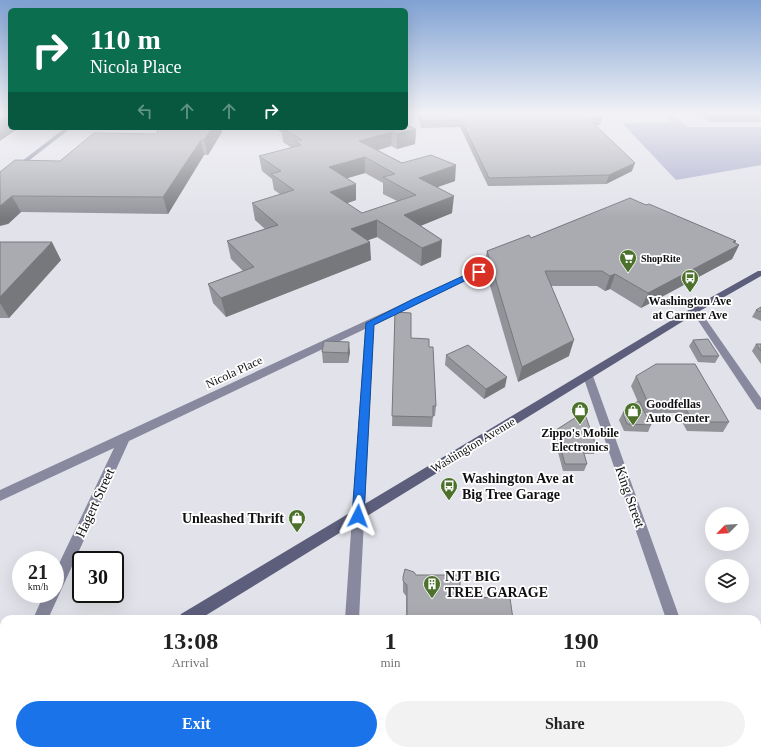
<!DOCTYPE html>
<html lang="en">
<head>
<meta charset="utf-8">
<style>
	body { margin:0; font-family:Georgia,serif; background:#f2f2f2; color:#222; height:100vh; display:flex; flex-direction:column; font-size:15px; white-space:nowrap }
	* { box-sizing:border-box; margin:0 }
	p { font-size:13px; color:#767676 }
	.icon { flex:none; width:22px; height:22px; fill:none; stroke:currentColor; stroke-width:2; stroke-linecap:round; stroke-linejoin:round }
	.map { position:relative; flex:1; overflow:hidden }
	.drawer { position:absolute; left:0px; top:615px; width:761px; height:140px; display:flex; flex-direction:column; background:#fff; border-radius:12px 12px 0 0; box-shadow:0 4px 16px #0002 }
	.drawer>* { flex:none }
	.guide { position:absolute; left:8px; top:8px; width:400px; height:122px; border-radius:6px; box-shadow:0 4px 16px #0002; background:#0b6e4f; color:#fff; overflow:hidden }
	.needle { width:26px; rotate:246deg }
	.fabs { position:absolute; left:705px; top:507px; display:grid; gap:8px }
	.fabs a { display:grid; place-items:center; width:44px; height:44px; border-radius:50%; background:#fff; box-shadow:0 4px 16px #0002; font-size:20px }
	.speed { position:absolute; left:12px; top:551px; display:flex; gap:8px; font-size:20px; font-weight:700; text-align:center }
	.speed>* { display:grid; place-content:center; width:52px; height:52px; border-radius:50%; background:#fff; box-shadow:0 4px 16px #0002; line-height:1 }
	.speed small { font-size:10px; font-weight:400 }
	.speed .limit { border:2px solid #111; border-radius:6px; background:#fff; color:#111 }
	.pin { position:absolute; display:grid; place-items:center; width:34px; height:34px; color:#fff; margin:-17px; border:2px solid #fff; border-radius:50%; box-shadow:0 1px 4px #0007 }
	.me { position:absolute; width:44px; margin:-22px; rotate:3deg; stroke-linejoin:round; filter:drop-shadow(0 0 3px #0008) }
	.turn { display:flex; align-items:center; gap:14px; height:84px; padding:0 16px; font-size:18px }
	.turn .icon { width:52px; height:52px; stroke-width:2.5 }
	.turn b { display:block; font-size:28px; line-height:34px }
	.lanes { display:flex; align-items:center; height:38px; padding:0 16px; background:#0003; justify-content:center; gap:20px; direction:ltr }
	.lanes .off { opacity:.35 }
	.eta { display:flex; justify-content:space-evenly; align-items:center; height:68px; text-align:center }
	.eta b { font-size:24px; font-weight:700; line-height:28px }
	.action { display:flex; gap:8px; margin-top:auto; padding:8px 16px }
	.action a { flex:1; height:46px; border-radius:24px; background:#1a73e8; color:#fff; font-size:16px; font-weight:700; line-height:46px; text-align:center }
	.action a+a { background:#f2f2f2; color:#222 }
	.map>svg:first-child { display:block }
	.green { fill:#acadcc }
	.lines { fill:none; stroke-linecap:round; stroke-linejoin:round }
	.minor { fill:#88899e; fill-rule:evenodd }
	.secondary { fill:#5d5e7c; fill-rule:evenodd }
	.wall { fill:#929398; fill-rule:evenodd }
	.shaded-wall { fill:#77787c }
	.building { fill:#aaabb1; stroke:#77787c; fill-rule:evenodd }
	.route { fill:#1a73e8; stroke:#114b97 }
	.labels { text-anchor:middle; dominant-baseline:central; stroke-width:3.5; stroke-linejoin:round; paint-order:stroke }
	.far-poi-label { font-size:10px; font-weight:bold; fill:#0f0f12; stroke:#fff; text-anchor:start }
	.poi-label { font-size:12px; font-weight:bold; fill:#0f0f12; stroke:#fff }
	.street-label { font-size:12px; fill:#0f0f12; stroke:#fff }
	.near-poi-label { font-size:14px; font-weight:bold; fill:#0f0f12; stroke:#fff; text-anchor:start }
	.near-street-label { font-size:14px; fill:#0f0f12; stroke:#fff }
</style>
</head>
<body>
<div class="map">
<svg width="761" height="755" viewBox="0 0 761 755">
	<rect width="100%" height="100%" fill="#e2e3ea"/>
	<polygon class="green" points="661,113 672,113 688,127 761,127 761,165 676,180 622,123 671,122"/>
	<g class="lines">
		<g class="minor">
			<polygon points="65,128 71,128 0,183 0,178"/>
			<polygon points="476,270 479,270 483,272 374,325 359,619 345,619 365,329 129,441 48,619 33,619 44,594 55,594 55,572 114,448 0,501 0,490"/>
			<polygon points="695,307 698,308 761,398 761,410 757,409 691,310"/>
			<polygon points="588,373 593,376 680,619 666,619 583,376"/>
			<polygon points="4,689 4,713 0,714 0,690"/>
			<rect x="334" y="751" width="18" height="4"/>
			<polygon points="710,751 728,751 730,755 712,755"/>
		</g>
		<g class="secondary">
			<polygon points="758,271 761,271 761,276 698,312 200,619 179,619 181,614 692,308"/>
			<polygon points="4,714 4,731 0,732 0,715"/>
		</g>
	</g>
	<g class="wall">
		<polygon points="417,113 597,113 602,118 600,125 596,125 632,171 606,184 488,186 460,127 421,128"/>
		<polygon points="698,113 761,113 761,122 709,122"/>
		<path d="M277,128H406L416,129L415,144L397,149L391,146L378,150L402,163L455,181L437,187L452,213L420,226L441,257L421,266L377,237L368,240L371,260L226,317L213,303L208,284L243,271L231,259L227,241L265,229L255,220L252,203L280,194L274,190L272,179L262,171L259,156L292,148L283,142L282,133L278,130ZM365,173L383,183V194L397,201L362,213L347,203L356,200L347,178Z"/>
		<polygon points="222,132 208,155 204,155 168,214 21,212 8,224 0,172"/>
		<polygon points="531,238 736,241 735,243 739,245 732,259 641,308 610,289 605,291 597,286 551,286 569,356 518,382 484,265 487,251"/>
		<polygon points="0,242 61,260 9,318 0,318"/>
		<polygon points="761,307 761,321 752,317 756,310"/>
		<polygon points="395,312 411,338 429,347 436,406 435,416 433,416 432,427 392,426"/>
		<polygon points="693,340 719,356 715,363 698,362 689,346"/>
		<polygon points="756,344 761,344 761,364 752,351"/>
		<polygon points="322,352 350,352 348,363 323,363"/>
		<polygon points="446,355 505,387 484,399 445,365"/>
		<polygon points="636,376 729,422 723,432 687,431 677,413 645,413 651,425 648,432 624,431 619,420 626,407 638,402 631,386"/>
		<polygon points="556,430 597,448 594,454 584,454 587,464 584,471 563,471 554,437"/>
		<polygon points="416,575 460,597 513,619 406,619 406,596 403,592 403,577"/>
	</g>
	<g class="shaded-wall">
		<polygon points="10,116 10,128 19,128 0,141 0,122"/>
		<polygon points="212,128 221,128 222,132 208,155 204,140"/>
		<polygon points="416,129 415,144 397,149 397,134"/>
		<polygon points="392,132 391,146 359,156 359,141"/>
		<polygon points="201,140 204,155 168,214 163,197"/>
		<polygon points="365,157 365,173 331,183 329,167"/>
		<polygon points="635,163 632,171 606,184 609,175"/>
		<polygon points="456,165 455,181 418,194 419,178"/>
		<polygon points="356,184 356,200 331,209 330,192"/>
		<polygon points="12,196 21,212 8,224 0,226 0,206"/>
		<polygon points="454,196 452,213 403,233 404,215"/>
		<polygon points="377,220 377,237 352,246 351,229"/>
		<polygon points="442,240 441,257 421,266 422,248"/>
		<polygon points="736,241 732,249 739,245 732,259 641,308 648,293"/>
		<polygon points="52,242 61,260 9,318 0,303 0,297"/>
		<polygon points="370,242 371,260 226,317 221,298"/>
		<polygon points="615,274 610,289 605,291 610,276"/>
		<polygon points="574,340 569,356 518,382 522,367"/>
		<polygon points="349,342 350,352 348,363 348,353"/>
		<polygon points="507,377 505,387 484,399 486,389"/>
		<polygon points="241,751 249,751 248,755 241,755"/>
	</g>
	<g class="building">
		<polygon points="0,113 10,113 10,116 0,122"/>
		<polygon points="419,113 597,113 602,118 588,118 635,163 609,175 489,178 461,120 422,121"/>
		<polygon points="710,113 761,113 761,115 712,115"/>
		<path d="M406,125L416,129L397,134L392,132L359,141L402,163L431,155L456,165L419,178L454,196L404,215L442,240L422,248L377,220L351,229L370,242L221,298L208,284L254,267L227,241L278,225L252,203L294,190L271,174L281,171L259,156L301,145L295,141L302,140L282,128H406ZM365,157L395,174L383,177L416,195L362,213L330,192L356,184L329,167Z"/>
		<polygon points="158,128 212,128 204,140 201,140 163,197 12,196 0,206 0,172 15,160 60,161 94,133 157,134"/>
		<polygon points="630,198 646,205 649,204 736,241 733,242 739,245 648,293 615,274 610,276 602,271 545,271 574,340 522,367 487,251 529,235 531,238"/>
		<polygon points="0,242 52,242 0,297"/>
		<polygon points="761,307 761,312 756,310"/>
		<polygon points="395,312 411,313 411,338 429,339 429,347 433,347 436,406 433,406 433,417 392,416"/>
		<polygon points="708,339 719,356 702,356 693,340"/>
		<polygon points="324,341 349,342 348,353 322,352"/>
		<polygon points="756,344 761,344 761,351"/>
		<polygon points="468,345 507,377 486,389 446,355"/>
		<polygon points="656,364 695,364 729,422 693,422 683,404 648,403 636,376"/>
		<polygon points="639,401 651,425 627,424 623,414 626,407"/>
		<polygon points="581,414 586,417 597,448 582,447 587,464 565,464 556,430"/>
		<polygon points="405,569 414,572 416,575 460,575 460,597 510,598 513,619 407,619 407,585 403,581 403,577"/>
		<polygon points="118,751 241,751 241,755 117,755"/>
		<polygon points="408,751 533,751 534,755 408,755"/>
	</g>
	<linearGradient id="sky" x2="0" y2="1"><stop stop-color="#80a2d3"/><stop offset="0.52" stop-color="#f2f2f6"/><stop offset="1" stop-color="#f2f2f6" stop-opacity="0"/></linearGradient>
	<rect width="761" height="219" fill="url(#sky)"/>
	<polygon class="route" points="476,270 482,270 483,272 374,325 364,516 362,519 358,521 354,519 352,516 366,323 413,299"/>
	<defs>
		<symbol id="supermarket-pin" viewBox="-11 -11 22 30"><path d="M0 17L-7.5 6A9.5 9.5 0 1 1 7.5 6Z" fill="#4b712b" stroke="#fff"/><path d="M-6-5.5h2.5l.6 2H6L4.5 2H-2.5L-4.4-4H-6ZM-1.5 3.2a1.3 1.3 0 1 0 .1 0ZM3 3.2a1.3 1.3 0 1 0 .1 0Z" fill="#fff"/></symbol>
		<symbol id="bus-pin" viewBox="-11 -11 22 30"><path d="M0 17L-7.5 6A9.5 9.5 0 1 1 7.5 6Z" fill="#4b712b" stroke="#fff"/><path d="M-5-6H5V4H4V6H2V4H-2V6H-4V4H-5ZM-3.5-4V0h7V-4ZM-3.5 1.2v1.5H-2V1.2ZM2 1.2v1.5H3.5V1.2Z" fill="#fff"/></symbol>
		<symbol id="shop-pin" viewBox="-11 -11 22 30"><path d="M0 17L-7.5 6A9.5 9.5 0 1 1 7.5 6Z" fill="#4b712b" stroke="#fff"/><path d="M-5-2.5h2.3a2.7 3.5 0 0 1 5.4 0H5L5.5 6h-11ZM-1.5-2.5h3a1.5 2.3 0 0 0-3 0Z" fill="#fff"/></symbol>
		<symbol id="building-pin" viewBox="-11 -11 22 30"><path d="M0 17L-7.5 6A9.5 9.5 0 1 1 7.5 6Z" fill="#4b712b" stroke="#fff"/><path d="M-4-6H4V6H1V3H-1V6H-4ZM-2.5-4.3h1.7v1.8h-1.7ZM.8-4.3h1.7v1.8H.8ZM-2.5-1h1.7V.8h-1.7ZM.8-1h1.7V.8H.8Z" fill="#fff"/></symbol>
	</defs>
	<g fill-rule="evenodd">
		<use href="#supermarket-pin" x="618" y="248" width="20" height="27"/>
		<use href="#bus-pin" x="680" y="268" width="20" height="27"/>
		<use href="#shop-pin" x="570" y="400" width="20" height="27"/>
		<use href="#shop-pin" x="623" y="401" width="20" height="27"/>
		<use href="#bus-pin" x="439" y="476" width="20" height="27"/>
		<use href="#shop-pin" x="287" y="508" width="20" height="27"/>
		<use href="#building-pin" x="422" y="574" width="20" height="27"/>
	</g>
	<g class="labels">
		<g class="far-poi-label">
			<text x="641" y="258">ShopRite</text>
		</g>
		<g class="poi-label">
			<text x="690" y="301">Washington Ave<tspan x="690" dy="14">at Carmer Ave</tspan></text>
			<text x="646" y="404" text-anchor="start">Goodfellas<tspan x="646" dy="14">Auto Center</tspan></text>
			<text x="580" y="433">Zippo's Mobile<tspan x="580" dy="14">Electronics</tspan></text>
		</g>
		<g class="street-label">
			<text transform="translate(234 372) rotate(-25)">Nicola Place</text>
			<text transform="translate(473 445) rotate(-31)">Washington Avenue</text>
		</g>
		<g class="near-poi-label">
			<text x="462" y="478">Washington Ave at<tspan x="462" dy="16">Big Tree Garage</tspan></text>
			<text x="284" y="518" text-anchor="end">Unleashed Thrift</text>
			<text x="445" y="576">NJT BIG<tspan x="445" dy="16">TREE GARAGE</tspan></text>
		</g>
		<g class="near-street-label">
			<text transform="translate(630 497) rotate(71)">King Street</text>
			<text transform="translate(95 503) rotate(-65)">Hagert Street</text>
		</g>
	</g>
</svg>
<div class="fabs">
<a><svg class="needle" viewBox="-14 -14 28 28"><path d="M0-13l5 13h-10z" fill="#e53935"/><path d="M0 13l5-13h-10z" fill="#767676"/></svg></a>
<a><svg class="icon" aria-label="layers" viewBox="0 0 24 24"><path d="M12 4l9 5-9 5-9-5zM3 14l9 5 9-5"/></svg></a>
</div>
<div class="speed"><div>21<small>km/h</small></div><div class="limit">30</div></div>
<div class="pin" style="left:479px;top:272px;background:#d93025"><svg class="icon" aria-label="arrive" viewBox="0 0 24 24"><path d="M6 21V4h12l-3 4 3 4H6"/></svg></div>
<svg class="me" style="left:358px;top:516px" viewBox="-20 -20 40 40"><path d="M0-17L14 15 0 8-14 15z" fill="#1a73e8" stroke="#fff" stroke-width="4"/></svg>
<div class="guide">
<div class="turn"><svg class="icon" aria-label="right" viewBox="0 0 24 24"><path d="M7 20v-9h11M14 6l5 5-5 5"/></svg><div><b>110 m</b>Nicola Place</div></div>
<div class="lanes"><svg class="icon off" aria-label="left" viewBox="0 0 24 24"><path d="M17 20v-9H6M10 6l-5 5 5 5"/></svg><svg class="icon off" aria-label="ahead" viewBox="0 0 24 24"><path d="M12 20V5M6 11l6-6 6 6"/></svg><svg class="icon off" aria-label="ahead" viewBox="0 0 24 24"><path d="M12 20V5M6 11l6-6 6 6"/></svg><svg class="icon" aria-label="right" viewBox="0 0 24 24"><path d="M7 20v-9h11M14 6l5 5-5 5"/></svg></div>
</div>
<section class="drawer">
<div class="eta">
<div><b>13:08</b><p>Arrival</p></div>
<div><b>1</b><p>min</p></div>
<div><b>190</b><p>m</p></div>
</div>
<div class="action"><a>Exit</a><a>Share</a></div>
</section>
</div>
</body>
</html>
